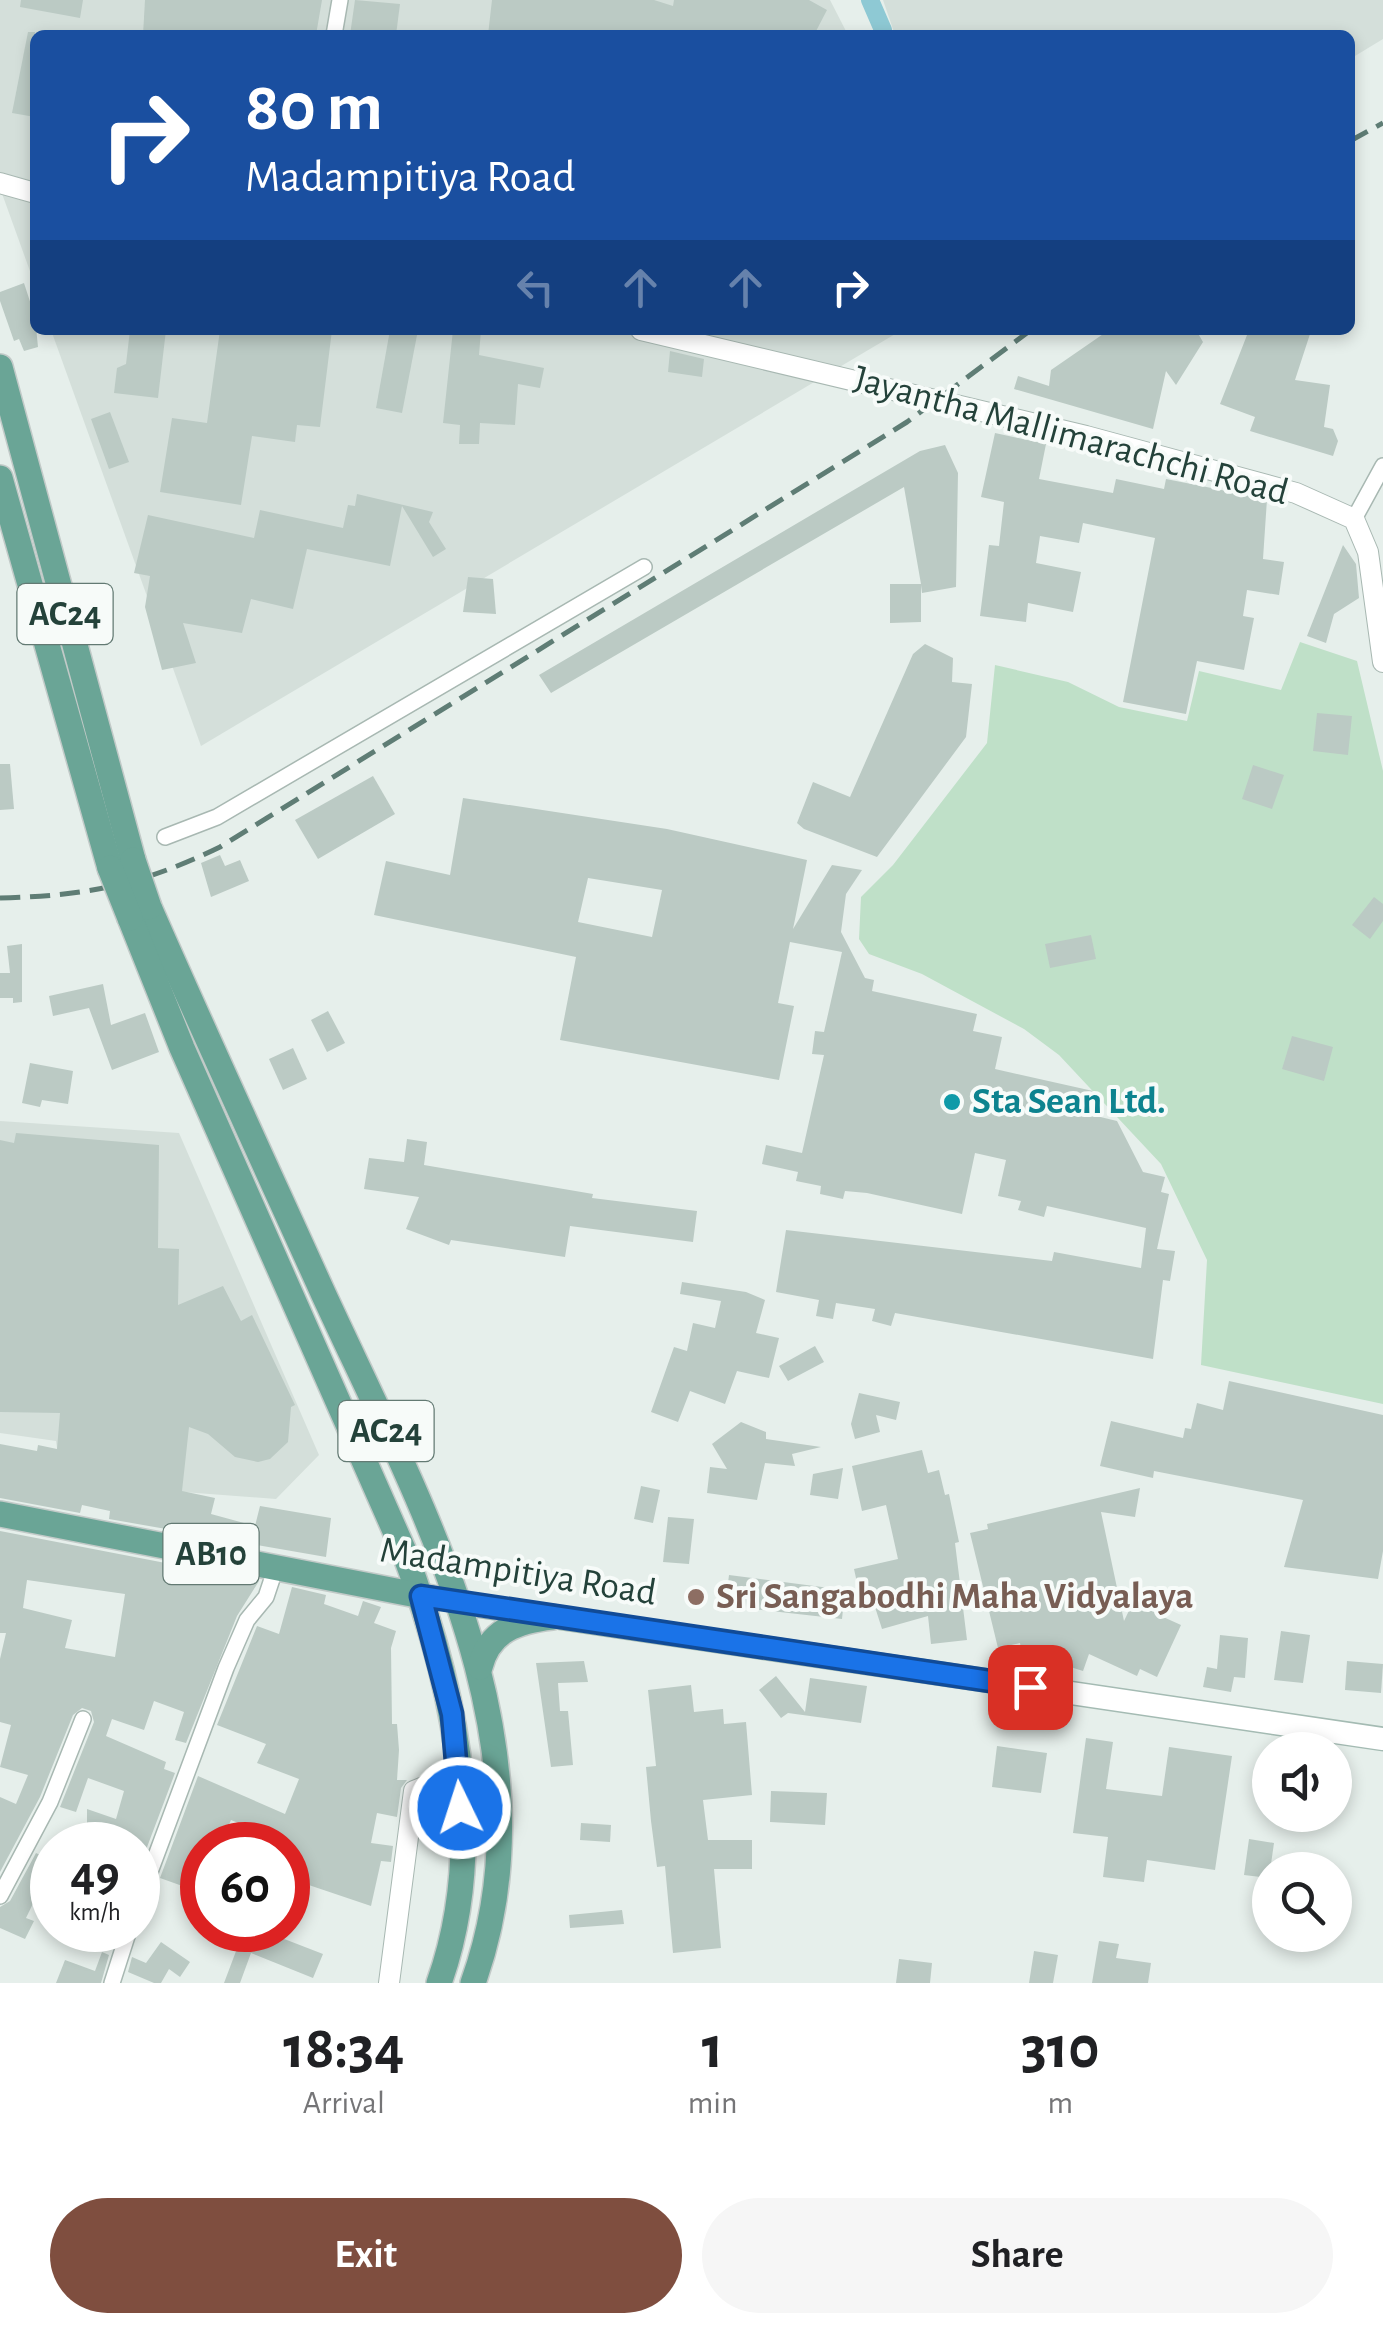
<!DOCTYPE html>
<html lang="en">
<head>
<meta charset="utf-8">
<style>
	body { margin:0; font-family:"Alegreya Sans",sans-serif; background:#f6f6f6; color:#202124; height:100vh; display:flex; flex-direction:column; font-size:38px; white-space:nowrap }
	* { box-sizing:border-box; margin:0 }
	p { font-size:32px; color:#757577 }
	.icon { flex:none; width:55px; height:55px; fill:none; stroke:currentColor; stroke-width:2; stroke-linecap:round; stroke-linejoin:round }
	.map { position:relative; height:1983px; overflow:hidden }
	.details { display:flex; flex-direction:column; background:#fff; flex:1 }
	.details>* { flex:none }
	.banner { position:absolute; left:30px; top:30px; width:1325px; height:305px; border-radius:15px; box-shadow:0 5px 15px #0003; background:#1a4fa0; color:#fff; overflow:hidden }
	.tools { position:absolute; left:1252px; top:1732px; display:grid; gap:20px }
	.tools a { display:grid; place-items:center; width:100px; height:100px; border-radius:50%; background:#fff; box-shadow:0 5px 15px #0003; font-size:50px }
	.speed { position:absolute; left:30px; top:1822px; display:flex; gap:20px; font-size:50px; font-weight:700; text-align:center }
	.speed>* { display:grid; place-content:center; width:130px; height:130px; border-radius:50%; background:#fff; box-shadow:0 5px 15px #0003; line-height:1 }
	.speed small { font-size:25px; font-weight:400 }
	.speed .limit { border:15px solid #d22; background:#fff; color:#111 }
	.pin { position:absolute; display:grid; place-items:center; width:85px; height:85px; color:#fff; margin:-42px; border-radius:20px; box-shadow:0 5px 15px #0006 }
	.me { position:absolute; width:110px; margin:-55px; rotate:356deg; stroke-linejoin:round; filter:drop-shadow(0 0 8px #0008) }
	.turn { display:flex; align-items:center; gap:35px; height:210px; padding:0 50px; font-size:45px }
	.turn .icon { width:130px; height:130px; stroke-width:2.5 }
	.turn b { display:block; font-size:70px; line-height:85px }
	.lanes { display:flex; align-items:center; height:95px; padding:0 50px; background:#0003; justify-content:center; gap:50px; direction:ltr }
	.lanes .off { opacity:.35 }
	.eta { display:flex; justify-content:space-evenly; align-items:center; height:170px; text-align:center }
	.eta b { font-size:60px; font-weight:600; line-height:70px }
	.action { display:flex; gap:20px; margin-top:auto; padding:20px 50px }
	.action a { flex:1; height:115px; border-radius:60px; background:#7f4e3f; color:#fff; font-size:40px; font-weight:600; line-height:115px; text-align:center }
	.action a+a { background:#f6f6f6; color:#202124 }
	.map>svg:first-child { display:block }
	.built { fill:#d4dfda }
	.green { fill:#bfe0c8 }
	.lines { fill:none; stroke-linecap:round; stroke-linejoin:round }
	.canal { stroke:#8ec9d4; stroke-width:18 }
	.building { fill:#bbcac4; fill-rule:evenodd }
	.minor-casing { stroke:#a8b8b2; stroke-width:18 }
	.tertiary-casing { stroke:#a8b8b2; stroke-width:22 }
	.secondary-casing { stroke:#a4bbb3; stroke-width:25 }
	.primary-casing { stroke:#c2cac8; stroke-width:28 }
	.minor { stroke:#fff; stroke-width:15 }
	.tertiary { stroke:#fff; stroke-width:20 }
	.secondary { stroke:#fff; stroke-width:22 }
	.primary { stroke:#6aa596; stroke-width:25 }
	.rail { stroke:#5f7d75; stroke-width:5; stroke-dasharray:20 10; stroke-linecap:butt }
	.primary-bridge-casing { stroke:#c2cac8; stroke-width:28; stroke-linecap:butt }
	.primary-bridge { stroke:#6aa596; stroke-width:25 }
	.route-casing { stroke:#114b97; stroke-width:25 }
	.route { stroke:#1a73e8; stroke-width:18 }
	.culture-dot { fill:#0f9aa8; stroke:#f7fbf9; stroke-width:4 }
	.education-dot { fill:#8d6e63; stroke:#f7fbf9; stroke-width:4 }
	.labels { text-anchor:middle; dominant-baseline:central; stroke-width:8; stroke-linejoin:round; paint-order:stroke }
	.shield { fill:#f7fbf9; stroke:#637a73; stroke-width:2.5 }
	.shield-label { font-size:35px; font-weight:bold; fill:#24423a }
	.street-label { font-size:38px; fill:#24423a; stroke:#f7fbf9 }
	.culture-label { font-size:38px; font-weight:bold; fill:#0d838f; stroke:#f7fbf9; text-anchor:start }
	.education-label { font-size:38px; font-weight:bold; fill:#785e54; stroke:#f7fbf9; text-anchor:start }
</style>
</head>
<body>
<div class="map">
<svg width="1383" height="1983" viewBox="0 0 1383 1983">
	<rect width="100%" height="100%" fill="#e6efeb"/>
	<g class="built">
		<polygon points="0,0 830,0 848,35 35,35 35,285 0,188"/>
		<polygon points="883,0 1383,0 1383,39 1350,59 1350,35 895,35"/>
		<polygon points="51,330 902,330 201,746"/>
		<polygon points="0,1121 179,1133 319,1455 276,1499 183,1492 59,1462 56,1441 0,1433"/>
	</g>
	<polygon class="green" points="1300,642 1357,661 1383,771 1383,1404 1201,1365 1207,1260 1161,1164 1059,1055 1024,1029 922,974 869,954 859,939 861,897 893,865 987,743 995,665 1068,682 1119,707 1187,721 1199,671 1281,690"/>
	<g class="lines">
		<polyline class="canal" points="870,0 883,30"/>
	</g>
	<g class="building">
		<polygon points="21,0 83,0 80,18 20,7"/>
		<polygon points="145,0 322,0 316,35 143,35"/>
		<polygon points="355,0 400,4 396,35 350,35"/>
		<polygon points="492,0 654,0 673,6 674,0 809,0 827,10 814,35 488,35"/>
		<polygon points="28,32 35,32 35,117 12,113"/>
		<polygon points="24,283 35,317 38,347 24,351 19,339 14,341 0,301 0,292"/>
		<polygon points="130,330 166,330 158,398 114,393 117,368 126,364"/>
		<polygon points="220,330 332,330 320,427 297,425 295,442 252,436 241,505 160,492 172,418 207,423"/>
		<polygon points="390,330 418,330 402,413 376,408"/>
		<polygon points="453,330 481,330 479,355 544,368 540,388 518,384 515,425 480,423 479,444 459,444 460,425 443,423"/>
		<polygon points="1109,330 1196,330 1203,342 1176,385 1166,371 1153,429 1014,389 1018,376 1049,386 1051,370"/>
		<polygon points="1249,330 1310,334 1295,380 1330,385 1324,427 1333,429 1338,441 1333,456 1250,431 1255,417 1220,404"/>
		<polygon points="670,351 704,359 702,377 668,372"/>
		<polygon points="110,412 129,462 109,469 91,419"/>
		<polygon points="995,433 1046,444 1039,479 1113,493 1116,479 1164,489 1166,479 1267,499 1263,559 1284,562 1279,595 1247,590 1243,616 1254,618 1244,670 1197,661 1186,714 1123,702 1155,538 1083,523 1079,543 1040,536 1036,563 1081,572 1073,612 1028,603 1026,622 980,616 989,545 999,546 1004,502 981,497"/>
		<polygon points="945,445 958,473 956,587 922,593 921,585 921,622 890,623 890,584 921,584 904,487 551,693 539,675 920,451"/>
		<polygon points="357,494 433,512 429,522 446,549 433,557 402,506 390,566 307,549 293,609 251,599 242,633 183,623 196,663 162,670 145,607 150,576 134,573 148,515 254,538 260,510 343,528 348,505 355,506"/>
		<polygon points="1343,545 1356,564 1359,598 1334,614 1326,643 1307,636"/>
		<polygon points="468,577 493,579 496,614 463,612"/>
		<polygon points="925,644 953,658 952,682 972,684 966,737 877,857 804,829 797,823 813,782 850,797 913,654"/>
		<polygon points="1317,713 1352,716 1348,755 1313,751"/>
		<polygon points="0,764 10,764 14,809 0,810"/>
		<polygon points="1253,765 1284,775 1272,809 1242,799"/>
		<polygon points="373,776 395,814 318,859 295,820"/>
		<path d="M463,798L667,829L807,860L793,929L832,865L862,870L846,894L841,932L865,978L874,980L872,991L977,1014L973,1031L1002,1037L995,1069L1093,1091L1088,1114L1117,1121L1143,1172L1165,1177L1161,1192L1169,1194L1157,1249L1175,1251L1170,1281L1163,1280L1153,1359L895,1313L891,1326L872,1321L875,1309L836,1303L833,1319L816,1316L819,1300L776,1292L786,1230L1052,1261L1054,1252L1141,1268L1146,1228L1047,1206L1044,1217L1018,1210L1021,1201L998,1196L1006,1160L975,1153L962,1214L867,1193L845,1191L843,1199L820,1194L821,1186L796,1181L798,1172L762,1164L766,1145L802,1153L824,1055L812,1054L815,1031L824,1032L842,952L790,942L778,1003L794,1006L779,1080L560,1040L576,957L374,915L386,861L450,875ZM588,878L662,890L652,937L578,922Z"/>
		<polygon points="220,855 225,866 240,860 249,881 211,897 201,863"/>
		<polygon points="1374,897 1383,904 1383,921 1370,939 1352,925"/>
		<polygon points="1091,935 1096,959 1050,968 1045,944"/>
		<polygon points="22,944 22,1002 13,1003 13,998 0,998 0,973 10,973 7,946"/>
		<polygon points="103,984 111,1025 145,1013 159,1052 112,1070 89,1008 53,1016 49,996"/>
		<polygon points="328,1011 345,1043 327,1052 311,1020"/>
		<polygon points="1292,1036 1333,1047 1324,1081 1282,1069"/>
		<polygon points="293,1048 307,1079 283,1090 269,1059"/>
		<polygon points="30,1063 73,1071 68,1104 42,1100 40,1107 22,1103"/>
		<polygon points="16,1133 159,1145 158,1248 179,1249 178,1305 223,1286 241,1321 252,1315 295,1405 291,1407 288,1442 270,1459 258,1462 235,1457 208,1434 189,1427 182,1491 215,1498 211,1514 255,1526 260,1506 331,1518 326,1557 109,1519 110,1511 82,1505 80,1513 0,1498 0,1444 37,1451 38,1445 57,1449 60,1413 0,1412 0,1140 14,1143"/>
		<polygon points="407,1139 427,1142 424,1165 593,1194 592,1198 697,1211 693,1242 570,1226 565,1257 451,1240 449,1245 406,1229 419,1197 364,1189 369,1158 404,1162"/>
		<polygon points="682,1282 746,1292 765,1300 756,1333 779,1338 769,1378 737,1371 725,1404 690,1391 678,1422 651,1412 674,1347 687,1351 693,1323 715,1328 721,1301 680,1294"/>
		<polygon points="815,1346 824,1362 788,1381 779,1366"/>
		<polygon points="1229,1381 1383,1415 1383,1551 1378,1579 1284,1567 1303,1500 1154,1471 1153,1478 1100,1466 1111,1421 1183,1438 1185,1428 1191,1429 1197,1403 1223,1410"/>
		<polygon points="859,1393 900,1402 896,1420 876,1415 880,1432 855,1439 851,1424"/>
		<polygon points="741,1422 766,1432 766,1439 821,1447 792,1454 795,1466 765,1463 757,1500 707,1493 710,1467 727,1469 712,1444"/>
		<polygon points="922,1450 928,1473 939,1470 945,1495 949,1494 959,1542 955,1543 967,1640 931,1644 928,1616 882,1629 868,1585 858,1587 854,1569 898,1559 886,1505 862,1511 852,1466"/>
		<polygon points="843,1468 838,1499 810,1495 813,1474"/>
		<polygon points="641,1486 660,1490 653,1523 634,1519"/>
		<polygon points="1140,1488 1135,1517 1101,1512 1124,1621 1137,1594 1165,1607 1161,1616 1181,1625 1157,1677 1140,1669 1137,1676 1089,1654 1083,1671 1042,1658 1024,1663 1020,1643 998,1648 970,1533 988,1529 987,1524"/>
		<polygon points="668,1517 694,1519 689,1564 663,1562"/>
		<path d="M0,1531L259,1581L237,1616L186,1743L175,1740L184,1712L154,1701L144,1730L112,1719L106,1736L166,1762L164,1769L175,1773L138,1871V1845H77L87,1824V1809L116,1819L124,1791L88,1778L76,1812L60,1807L94,1722L91,1711L82,1708L73,1715L40,1797L0,1872V1797L16,1804L28,1775L0,1767L11,1725L0,1722V1659L6,1633H0ZM27,1580L125,1594L115,1657L65,1648L72,1620L23,1608Z"/>
		<polygon points="729,1575 845,1590 842,1619 725,1606"/>
		<polygon points="292,1587 326,1595 324,1604 358,1616 363,1601 381,1607 374,1623 396,1631 391,1648 392,1724 397,1724 399,1750 397,1780 407,1780 401,1788 397,1817 377,1813 371,1843 393,1846 391,1862 381,1861 371,1906 288,1878 288,1845 272,1845 275,1838 231,1820 220,1845 202,1845 202,1893 160,1878 198,1776 285,1814 299,1779 257,1763 266,1744 217,1725 257,1626 279,1634"/>
		<polygon points="1281,1631 1310,1635 1303,1683 1274,1680"/>
		<polygon points="1220,1635 1248,1638 1245,1678 1234,1677 1231,1692 1203,1687 1207,1667 1217,1669"/>
		<polygon points="584,1661 588,1682 558,1683 560,1711 568,1711 573,1765 551,1767 536,1663"/>
		<polygon points="1347,1661 1383,1664 1381,1693 1345,1690"/>
		<polygon points="776,1676 805,1712 810,1678 867,1686 861,1723 788,1713 781,1718 759,1690"/>
		<polygon points="691,1685 694,1712 723,1709 724,1724 746,1722 752,1795 703,1800 708,1840 752,1840 752,1869 714,1869 721,1948 673,1953 665,1866 657,1867 651,1821 646,1767 656,1766 648,1690"/>
		<polygon points="1086,1738 1113,1742 1106,1789 1162,1796 1169,1747 1232,1756 1215,1870 1147,1860 1144,1882 1103,1877 1108,1837 1073,1833"/>
		<polygon points="997,1746 1047,1753 1041,1793 992,1787"/>
		<polygon points="771,1791 827,1793 825,1825 770,1822"/>
		<polygon points="581,1823 611,1825 610,1842 580,1840"/>
		<polygon points="1249,1839 1274,1843 1269,1878 1244,1875"/>
		<polygon points="36,1853 52,1861 52,1892 41,1887 26,1918 34,1921 25,1939 0,1928 0,1907 10,1901"/>
		<polygon points="622,1910 624,1924 570,1928 569,1915"/>
		<polygon points="244,1930 261,1930 323,1954 313,1978 251,1953 240,1983 224,1983"/>
		<polygon points="1099,1941 1119,1944 1116,1958 1151,1963 1148,1983 1092,1983"/>
		<polygon points="161,1942 190,1962 180,1977 169,1969 161,1983 154,1983 128,1972 132,1957 146,1963"/>
		<polygon points="1034,1951 1058,1955 1053,1983 1029,1983"/>
		<polygon points="102,1952 109,1955 101,1983 56,1983 65,1960 95,1971"/>
		<polygon points="899,1959 932,1963 930,1983 896,1983"/>
	</g>
	<g class="lines">
		<defs>
			<g id="minor">
				<polyline points="334,35 340,0"/>
				<polyline points="1354,519 1383,466"/>
				<polyline points="165,837 217,817 644,567"/>
				<polyline points="0,1896 50,1802 83,1719"/>
				<polyline points="138,1904 226,1668 247,1620 266,1597 276,1567"/>
				<polyline points="112,1983 129,1930"/>
			</g>
			<g id="tertiary">
				<polyline points="0,183 35,193"/>
				<polyline points="641,330 1086,436 1296,493 1354,519 1368,552 1383,662"/>
				<polyline points="389,1983 414,1791 458,1773"/>
			</g>
			<polyline id="secondary" points="460,1603 1383,1739"/>
			<g id="primary">
				<polyline points="0,367 133,860"/>
				<polyline points="0,478 110,868"/>
				<path d="M149,907C206,1037 265,1165 323,1293C420,1504 558,1746 473,1983"/>
				<path d="M130,918L182,1048L403,1549C454,1683 489,1843 439,1983"/>
				<polyline points="0,1514 432,1598"/>
				<path d="M480,1667C489,1630 518,1621 552,1617"/>
			</g>
		</defs>
		<use href="#minor" class="minor-casing"/>
		<use href="#tertiary" class="tertiary-casing"/>
		<use href="#secondary" class="secondary-casing"/>
		<use href="#primary" class="primary-casing"/>
		<use href="#minor" class="minor"/>
		<use href="#tertiary" class="tertiary"/>
		<use href="#secondary" class="secondary"/>
		<use href="#primary" class="primary"/>
		<g class="rail">
			<polyline points="1350,141 1383,123"/>
			<path d="M0,898C86,896 142,885 220,847L907,422L1031,330"/>
		</g>
		<defs>
			<g id="primary-bridge">
				<polyline points="133,860 149,907"/>
				<polyline points="110,868 130,918"/>
			</g>
		</defs>
		<use href="#primary-bridge" class="primary-bridge-casing"/>
		<use href="#primary-bridge" class="primary-bridge"/>
	</g>
	<g class="lines">
		<defs>
			<polyline id="route" points="460,1808 452,1714 421,1596 1030,1687"/>
		</defs>
		<use href="#route" class="route-casing"/>
		<use href="#route" class="route"/>
	</g>
	<circle class="culture-dot" cx="952" cy="1102" r="10"/>
	<circle class="education-dot" cx="696" cy="1597" r="10"/>
	<g class="labels">
		<g class="shield">
			<rect x="17.5" y="584" width="95" height="60" rx="8"/>
			<rect x="338.5" y="1401" width="95" height="60" rx="8"/>
			<rect x="163.5" y="1524" width="95" height="60" rx="8"/>
		</g>
		<g class="shield-label">
			<text x="65" y="614">AC24</text>
			<text x="386" y="1431">AC24</text>
			<text x="211" y="1554">AB10</text>
		</g>
		<g class="street-label">
			<text transform="translate(1071 436) rotate(15)">Jayantha Mallimarachchi Road</text>
			<text transform="translate(518 1572) rotate(9)">Madampitiya Road</text>
		</g>
		<g class="culture-label">
			<text x="972" y="1102">Sta Sean Ltd.</text>
		</g>
		<g class="education-label">
			<text x="716" y="1597">Sri Sangabodhi Maha Vidyalaya</text>
		</g>
	</g>
</svg>
<div class="tools">
<a><svg class="icon" aria-label="sound" viewBox="0 0 24 24"><path d="M4 9h4l5-4v14l-5-4H4zM17 9q2 3 0 6"/></svg></a>
<a><svg class="icon" aria-label="search" viewBox="0 0 24 24"><circle cx="10" cy="10" r="6"/><path d="M15 15l6 6"/></svg></a>
</div>
<div class="speed"><div>49<small>km/h</small></div><div class="limit">60</div></div>
<div class="pin" style="left:1030px;top:1687px;background:#d93025"><svg class="icon" aria-label="arrive" viewBox="0 0 24 24"><path d="M6 21V4h12l-3 4 3 4H6"/></svg></div>
<svg class="me" style="left:460px;top:1808px" viewBox="-20 -20 40 40"><circle r="17" fill="#1a73e8" stroke="#fff" stroke-width="3"/><path d="M0-11L8 9 0 5-8 9z" fill="#fff"/></svg>
<div class="banner">
<div class="turn"><svg class="icon" aria-label="right" viewBox="0 0 24 24"><path d="M7 20v-9h11M14 6l5 5-5 5"/></svg><div><b>80 m</b>Madampitiya Road</div></div>
<div class="lanes"><svg class="icon off" aria-label="left" viewBox="0 0 24 24"><path d="M17 20v-9H6M10 6l-5 5 5 5"/></svg><svg class="icon off" aria-label="ahead" viewBox="0 0 24 24"><path d="M12 20V5M6 11l6-6 6 6"/></svg><svg class="icon off" aria-label="ahead" viewBox="0 0 24 24"><path d="M12 20V5M6 11l6-6 6 6"/></svg><svg class="icon" aria-label="right" viewBox="0 0 24 24"><path d="M7 20v-9h11M14 6l5 5-5 5"/></svg></div>
</div>
</div>
<section class="details">
<div class="eta">
<div><b>18:34</b><p>Arrival</p></div>
<div><b>1</b><p>min</p></div>
<div><b>310</b><p>m</p></div>
</div>
<div class="action"><a>Exit</a><a>Share</a></div>
</section>
</body>
</html>
